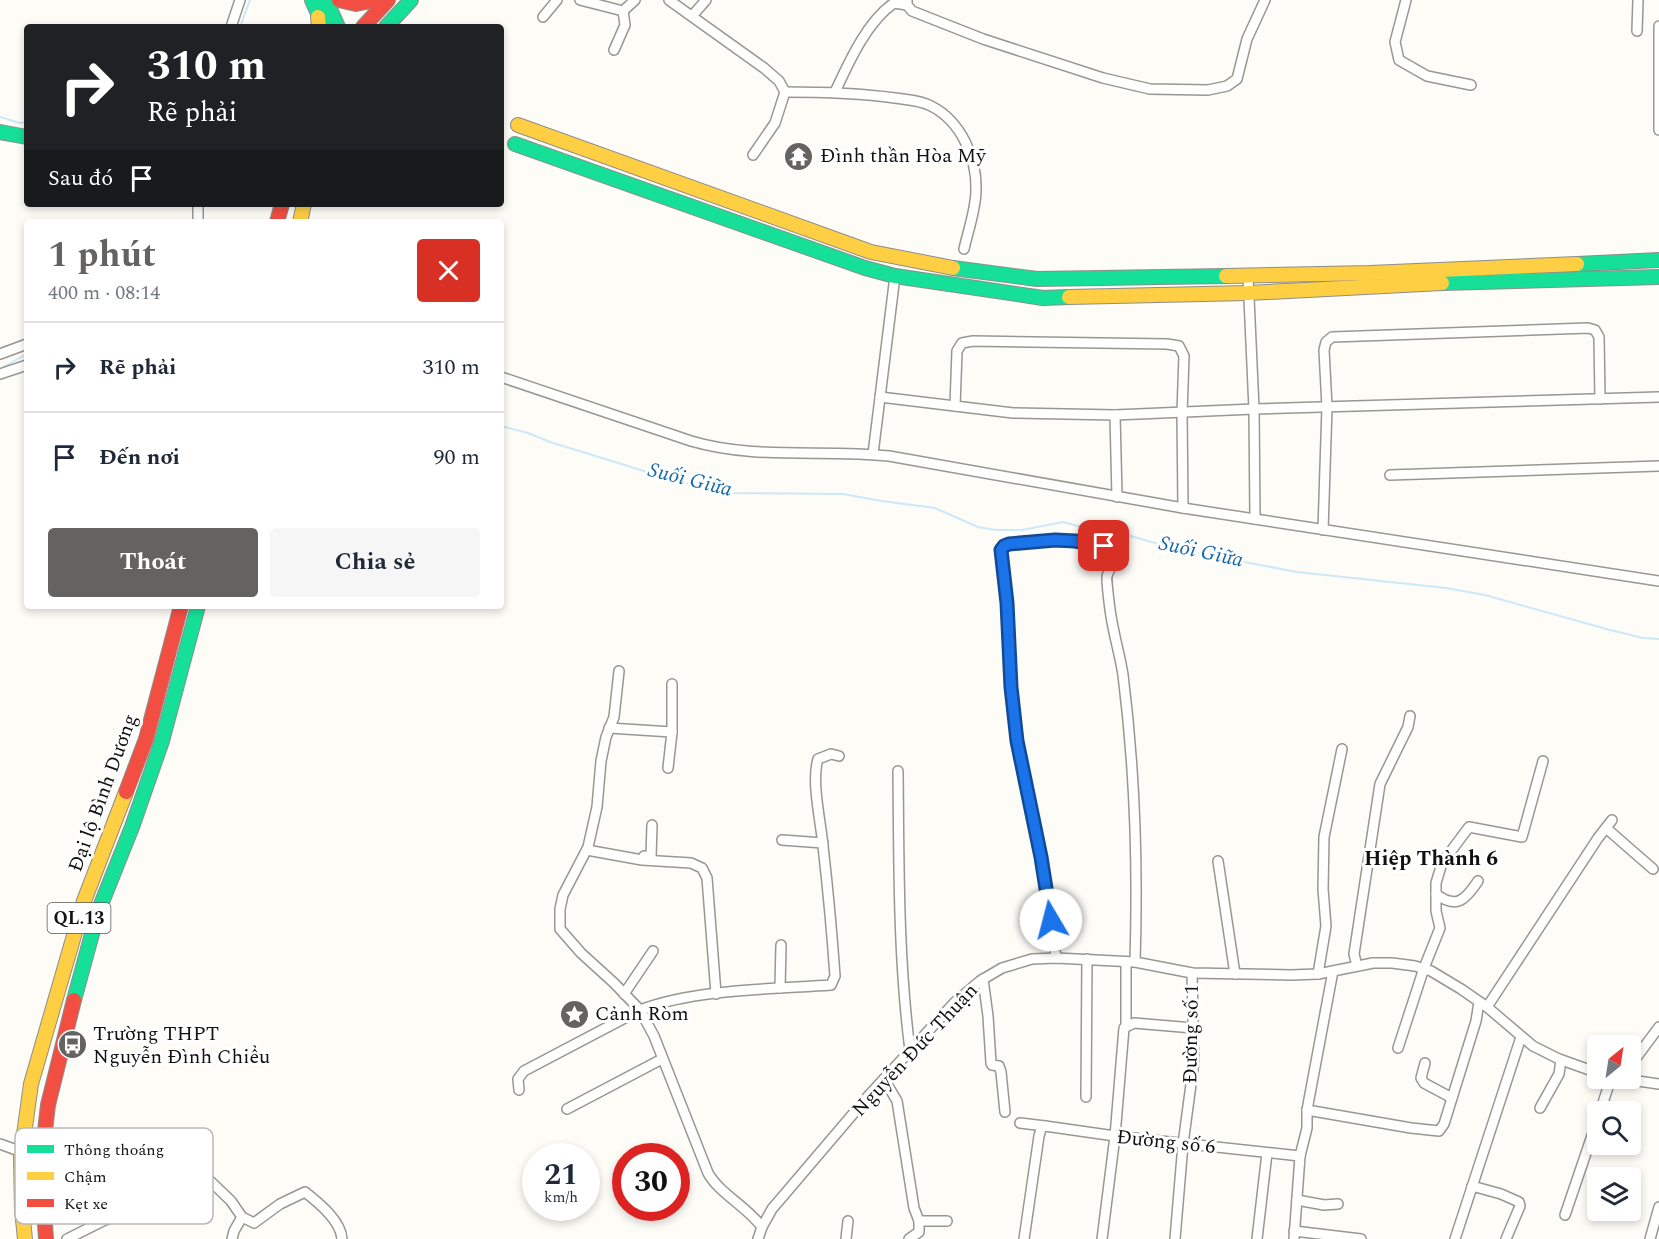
<!DOCTYPE html>
<html lang="vi">
<head>
<meta charset="utf-8">
<style>
	body { margin:0; font-family:Spectral,serif; background:#f6f6f7; color:#1f2937; height:100vh; display:flex; flex-direction:column; font-size:22px; white-space:nowrap }
	* { box-sizing:border-box; margin:0 }
	p { font-size:20px; color:#747a83 }
	.icon { flex:none; width:33px; height:33px; fill:none; stroke:currentColor; stroke-width:2; stroke-linecap:round; stroke-linejoin:round }
	.map { position:relative; flex:1; overflow:hidden }
	.panel { position:absolute; left:24px; top:219px; width:480px; height:390px; display:flex; flex-direction:column; background:#fff; border-radius:6px; box-shadow:0 3px 9px #0003 }
	.panel>* { flex:none }
	.guide { position:absolute; left:24px; top:24px; width:480px; height:183px; border-radius:6px; box-shadow:0 3px 9px #0003; background:#202124; color:#fff; overflow:hidden }
	.needle { width:39px; rotate:30deg }
	.buttons { position:absolute; left:1587px; top:1035px; display:grid; gap:12px }
	.buttons a { display:grid; place-items:center; width:54px; height:54px; border-radius:6px; background:#fff; box-shadow:0 3px 9px #0003; font-size:30px }
	.speed { position:absolute; left:522px; top:1143px; display:flex; gap:12px; font-size:30px; font-weight:700; text-align:center }
	.speed>* { display:grid; place-content:center; width:78px; height:78px; border-radius:50%; background:#fff; box-shadow:0 3px 9px #0003; line-height:1 }
	.speed small { font-size:15px; font-weight:400 }
	.speed .limit { border:9px solid #d22; background:#fff; color:#111 }
	.pin { position:absolute; display:grid; place-items:center; width:51px; height:51px; color:#fff; margin:-26px; border-radius:12px; box-shadow:0 3px 9px #0006 }
	.me { position:absolute; width:66px; margin:-33px; rotate:352deg; stroke-linejoin:round; filter:drop-shadow(0 0 4px #0008) }
	.turn { display:flex; align-items:center; gap:21px; height:126px; padding:0 24px; font-size:27px }
	.turn .icon { width:78px; height:78px; stroke-width:2.5 }
	.turn b { display:block; font-size:42px; line-height:51px }
	.then { display:flex; align-items:center; height:57px; padding:0 24px; background:#0003; gap:12px; font-size:22px }
	.round { display:grid; place-items:center; flex:none; width:63px; height:63px; border-radius:6px; background:#f6f6f7 }
	.head { display:flex; align-items:center; justify-content:space-between; height:102px; padding:0 24px }
	h1 { font-size:36px; font-weight:700; line-height:45px; color:#646362 }
	.button { display:flex; gap:12px; margin-top:auto; padding:12px 24px }
	.button a { flex:1; height:69px; border-radius:6px; background:#646362; color:#fff; font-size:24px; font-weight:700; line-height:69px; text-align:center }
	.button a+a { background:#f6f6f7; color:#1f2937 }
	ul { padding:0; list-style:none }
	li { display:flex; align-items:center; gap:18px; height:90px; padding:0 24px; border-top:2px solid #e0e1e3 }
	li div { flex:1 }
	li b { display:block; font-size:22px }
	li em { font-style:normal }
	.map>svg:first-child { display:block }
	.lines { fill:none; stroke-linecap:round; stroke-linejoin:round }
	.stream { stroke:#cde8f7; stroke-width:2 }
	.street-casing { stroke:#979795; stroke-width:12 }
	.fast-casing { stroke:#8e8d8b; stroke-width:16 }
	.slow-casing { stroke:#8e8d8b; stroke-width:16 }
	.jam-casing { stroke:#8e8d8b; stroke-width:16 }
	.street { stroke:#fffffe; stroke-width:9 }
	.fast { stroke:#16e098; stroke-width:14 }
	.slow { stroke:#ffcf43; stroke-width:14 }
	.jam { stroke:#f24e42; stroke-width:14 }
	.route-casing { stroke:#114b97; stroke-width:15 }
	.route { stroke:#1a73e8; stroke-width:10 }
	.labels { text-anchor:middle; dominant-baseline:central; stroke-width:6; stroke-linejoin:round; paint-order:stroke }
	.shield { fill:#fff; stroke:#585858; stroke-width:1.5 }
	.shield-label { font-size:18px; font-weight:bold; fill:#111 }
	.poi-label { font-size:20px; fill:#111; stroke:#fff; text-anchor:start }
	.street-label { font-size:20px; fill:#111; stroke:#fff }
	.water-label { font-size:21px; font-style:italic; fill:#1768a6; stroke:#fff }
	.neighbourhood-label { font-size:21px; font-weight:bold; fill:#111; stroke:#fff }
	.key { fill:#fff; stroke:#b8b8b8; stroke-width:1.5 }
	.key-label { font-size:16px; fill:#111 }
</style>
</head>
<body>
<div class="map">
<svg width="1659" height="1239" viewBox="0 0 1659 1239">
	<rect width="100%" height="100%" fill="#fdfcf7"/>
	<g class="lines">
		<g class="stream">
			<polyline points="240,27 250,0"/>
			<polyline points="0,117 20,123 27,122"/>
			<polyline points="0,369 27,354"/>
			<polyline points="501,426 528,433 550,442 657,475 722,493 843,494 882,501 935,508 978,527 996,530 1022,530 1063,522 1096,531 1120,533 1176,549 1297,572 1446,588 1485,595 1610,630 1643,638 1659,639"/>
		</g>
		<defs>
			<g id="street">
				<polyline points="580,0 623,11 635,0"/>
				<polyline points="669,0 764,68 779,81 785,92 775,123 753,155"/>
				<polyline points="907,0 907,5 912,11 983,39 1103,78 1150,89 1208,90 1227,86 1237,79 1247,39 1265,0"/>
				<polyline points="1406,0 1395,42 1399,60 1427,76 1471,85"/>
				<polyline points="692,16 706,0"/>
				<polyline points="543,17 557,0"/>
				<polyline points="1659,26 1659,130"/>
				<polyline points="231,27 240,0"/>
				<polyline points="1637,31 1638,0"/>
				<polyline points="614,50 625,25 623,11"/>
				<path d="M785,92C822,92 858,93 895,98C907,100 920,100 931,106C961,121 977,158 976,190C976,209 968,231 964,249"/>
				<path d="M835,92C848,64 867,21 894,3L907,5"/>
				<polyline points="198,222 198,204"/>
				<polyline points="1248,276 1254,409 1255,519"/>
				<polyline points="0,354 27,344"/>
				<polyline points="0,374 27,365"/>
				<path d="M501,377L691,441C755,460 823,449 889,456L1183,508L1659,581"/>
				<polyline points="880,397 1013,413 1115,415 1254,409 1659,397"/>
				<polyline points="955,406 957,351 962,343 973,341 1167,344 1179,346 1184,356 1182,413 1183,508"/>
				<polyline points="1115,415 1117,497"/>
				<polyline points="873,454 895,276"/>
				<polyline points="1390,475 1659,466"/>
				<polyline points="1323,530 1327,407 1324,350 1326,342 1332,337 1588,328 1595,330 1599,337 1600,399"/>
				<path d="M619,671L614,717L606,737L601,761L597,807L588,847L563,895L560,909V929L581,953L614,983L640,1010L654,1036L708,1173C719,1193 746,1206 762,1227"/>
				<polyline points="672,684 672,732"/>
				<polyline points="609,728 672,732 668,768"/>
				<path d="M898,771C899,864 898,957 910,1050"/>
				<polyline points="1606,828 1653,869"/>
				<polyline points="782,840 823,843"/>
				<polyline points="587,850 642,860 691,863 702,868 707,878 716,994"/>
				<polyline points="644,856 651,857 652,825"/>
				<polyline points="1218,861 1235,974"/>
				<path d="M1436,894C1457,910 1466,899 1478,881"/>
				<path d="M1056,958L1049,901L1017,740L1011,687L1007,603L1001,555L1004,546L1009,544C1043,542 1082,535 1115,550C1117,561 1110,566 1107,576C1106,578 1110,611 1111,616C1114,636 1120,655 1123,675C1135,770 1138,867 1135,962"/>
				<polyline points="1126,962 1126,1026"/>
				<polyline points="1357,966 1354,954 1380,784 1408,727 1410,716"/>
				<polyline points="1333,971 1307,1110 1411,1128 1439,1131 1444,1124 1476,1021 1479,1002"/>
				<polyline points="1318,974 1326,926 1323,889 1324,837 1342,749"/>
				<polyline points="983,979 988,1016 991,1063 992,1065 999,1066 1001,1072 1005,1112"/>
				<polyline points="780,988 781,945"/>
				<polyline points="624,994 653,951"/>
				<polyline points="1487,1007 1598,838 1612,820"/>
				<polyline points="1398,1048 1424,968 1440,928 1436,911 1436,883 1442,863 1469,827 1522,837 1543,761"/>
				<polyline points="1425,1063 1421,1078 1424,1083 1452,1098"/>
				<polyline points="1630,1066 1659,1027"/>
				<polyline points="1617,1078 1659,1084"/>
				<polyline points="884,1079 897,1101 914,1208 919,1221 919,1232 909,1239"/>
				<path d="M519,1090L518,1079L524,1071L640,1010C694,989 773,989 831,985L835,976C832,933 828,890 823,846C821,822 811,782 818,759L831,754L839,756"/>
				<polyline points="1086,1097 1087,959"/>
				<polyline points="1540,1108 1559,1074 1561,1060"/>
				<polyline points="567,1109 662,1059"/>
				<polyline points="1600,1112 1611,1078"/>
				<polyline points="1020,1123 1045,1126"/>
				<polyline points="0,1144 22,1152"/>
				<polyline points="1472,1186 1501,1194 1519,1202 1520,1206 1506,1239"/>
				<polyline points="1297,1200 1324,1205 1338,1204"/>
				<polyline points="1565,1215 1598,1118"/>
				<polyline points="919,1221 947,1221"/>
				<polyline points="1294,1231 1361,1239"/>
				<polyline points="67,1239 105,1220 142,1207 205,1176 231,1201 242,1217"/>
				<path d="M232,1239L234,1231L242,1217L254,1223L280,1204L305,1192C319,1203 341,1221 342,1239"/>
				<polyline points="758,1239 762,1227 772,1209 870,1094 955,1002 980,981 1002,968 1032,959 1056,958 1135,962 1192,973 1291,975 1318,974 1373,963 1392,963 1415,966 1431,971 1461,989 1487,1007 1533,1046 1559,1059 1598,1073"/>
				<polyline points="846,1239 848,1221"/>
				<polyline points="1024,1239 1039,1136 1041,1129 1045,1126 1115,1136 1300,1156"/>
				<polyline points="1102,1239 1115,1136 1124,1028 1134,1023 1193,1028"/>
				<polyline points="1175,1239 1183,1144 1194,1062 1192,973"/>
				<polyline points="1257,1239 1267,1153"/>
				<polyline points="1294,1239 1300,1156 1307,1128 1307,1110"/>
				<polyline points="1455,1239 1521,1037"/>
				<polyline points="1650,1239 1659,1207"/>
			</g>
			<g id="fast">
				<polyline points="312,0 324,27"/>
				<polyline points="326,0 338,27"/>
				<polyline points="386,27 411,0"/>
				<polyline points="0,132 27,137"/>
				<polyline points="515,144 865,268 895,276 1043,298 1069,297"/>
				<polyline points="1577,264 1659,260"/>
				<polyline points="953,268 1037,279 1226,276"/>
				<polyline points="1442,283 1659,277"/>
				<polyline points="74,1000 98,912 132,827 162,741 198,606"/>
			</g>
			<g id="slow">
				<polyline points="318,17 319,27"/>
				<polyline points="518,125 871,252 953,268"/>
				<polyline points="300,222 304,204"/>
				<polyline points="1226,276 1370,273 1577,264"/>
				<polyline points="1069,297 1248,293 1442,283"/>
				<polyline points="25,1239 22,1210 21,1156 31,1084 84,901 126,792"/>
			</g>
			<g id="jam">
				<polyline points="339,0 356,4 376,0"/>
				<polyline points="363,27 388,0"/>
				<polyline points="277,222 282,204"/>
				<polyline points="126,792 146,739 181,606"/>
				<polyline points="46,1239 41,1165 48,1105 74,1000"/>
			</g>
		</defs>
		<use href="#street" class="street-casing"/>
		<use href="#fast" class="fast-casing"/>
		<use href="#slow" class="slow-casing"/>
		<use href="#jam" class="jam-casing"/>
		<use href="#street" class="street"/>
		<use href="#fast" class="fast"/>
		<use href="#slow" class="slow"/>
		<use href="#jam" class="jam"/>
	</g>
	<g class="lines">
		<defs>
			<polyline id="route" points="1051,920 1041,857 1017,741 1011,687 1007,603 1001,550 1004,546 1009,544 1055,540 1075,541 1104,546"/>
		</defs>
		<use href="#route" class="route-casing"/>
		<use href="#route" class="route"/>
	</g>
	<defs>
		<symbol id="temple-disc" viewBox="-11 -11 22 22"><circle r="9.5" fill="#646362" stroke="#fff"/><path d="M0-6L5-2H3V0L6.5 2.5H4V6H1.5V3h-3V6H-4V2.5H-6.5L-3 0V-2H-5Z" fill="#fff"/></symbol>
		<symbol id="sight-disc" viewBox="-11 -11 22 22"><circle r="9.5" fill="#646362" stroke="#fff"/><path d="M0-6L1.8-2.2L6-1.7L2.9 1.2L3.7 5.4L0 3.3L-3.7 5.4L-2.9 1.2L-6-1.7L-1.8-2.2Z" fill="#fff"/></symbol>
		<symbol id="bus-disc" viewBox="-11 -11 22 22"><circle r="9.5" fill="#646362" stroke="#fff"/><path d="M-5-6H5V4H4V6H2V4H-2V6H-4V4H-5ZM-3.5-4V0h7V-4ZM-3.5 1.2v1.5H-2V1.2ZM2 1.2v1.5H3.5V1.2Z" fill="#fff"/></symbol>
	</defs>
	<g fill-rule="evenodd">
		<use href="#temple-disc" x="782" y="140" width="33" height="33"/>
		<use href="#sight-disc" x="558" y="998" width="33" height="33"/>
		<use href="#bus-disc" x="56" y="1028" width="33" height="33"/>
	</g>
	<g class="labels">
		<rect class="shield" x="47.5" y="903" width="63" height="30" rx="4.5"/>
		<g class="shield-label">
			<text x="79" y="918">QL.13</text>
		</g>
		<g class="poi-label">
			<text x="820" y="156">Đình thần Hòa Mỹ</text>
			<text x="595" y="1014">Cảnh Ròm</text>
			<text x="93" y="1034">Trường THPT<tspan x="93" dy="23">Nguyễn Đình Chiểu</tspan></text>
		</g>
		<g class="street-label">
			<text transform="translate(103 793) rotate(-70)">Đại lộ Bình Dương</text>
			<text transform="translate(1191 1034) rotate(-89)">Đường số 1</text>
			<text transform="translate(915 1050) rotate(-47)">Nguyễn Đức Thuận</text>
			<text transform="translate(1166 1142) rotate(6)">Đường số 6</text>
		</g>
		<g class="water-label">
			<text transform="translate(690 480) rotate(14)">Suối Giữa</text>
			<text transform="translate(1201 552) rotate(12)">Suối Giữa</text>
		</g>
		<g class="neighbourhood-label">
			<text x="1431" y="859">Hiệp Thành 6</text>
		</g>
	</g>
	<rect x="15" y="1128" width="198" height="96" rx="9" class="key"/>
	<rect x="27" y="1145" width="27" height="8" fill="#16e098"/>
	<rect x="27" y="1172" width="27" height="8" fill="#ffcf43"/>
	<rect x="27" y="1199" width="27" height="8" fill="#f24e42"/>
	<g class="key-label">
		<text x="64" y="1155">Thông thoáng</text>
		<text x="64" y="1182">Chậm</text>
		<text x="64" y="1209">Kẹt xe</text>
	</g>
</svg>
<div class="buttons">
<a><svg class="needle" viewBox="-14 -14 28 28"><path d="M0-13l5 13h-10z" fill="#e53935"/><path d="M0 13l5-13h-10z" fill="#747a83"/></svg></a>
<a><svg class="icon" aria-label="search" viewBox="0 0 24 24"><circle cx="10" cy="10" r="6"/><path d="M15 15l6 6"/></svg></a>
<a><svg class="icon" aria-label="layers" viewBox="0 0 24 24"><path d="M12 4l9 5-9 5-9-5zM3 14l9 5 9-5"/></svg></a>
</div>
<div class="speed"><div>21<small>km/h</small></div><div class="limit">30</div></div>
<div class="pin" style="left:1104px;top:546px;background:#d93025"><svg class="icon" aria-label="arrive" viewBox="0 0 24 24"><path d="M6 21V4h12l-3 4 3 4H6"/></svg></div>
<svg class="me" style="left:1051px;top:920px" viewBox="-20 -20 40 40"><circle r="19" fill="#fff"/><path d="M0-13L10 11 0 6-10 11z" fill="#1a73e8"/></svg>
<div class="guide">
<div class="turn"><svg class="icon" aria-label="right" viewBox="0 0 24 24"><path d="M7 20v-9h11M14 6l5 5-5 5"/></svg><div><b>310 m</b>Rẽ phải</div></div>
<div class="then">Sau đó<svg class="icon" aria-label="arrive" viewBox="0 0 24 24"><path d="M6 21V4h12l-3 4 3 4H6"/></svg></div>
</div>
<section class="panel">
<div class="head"><div><h1>1 phút</h1><p>400 m · 08:14</p></div><a class="round" style="background:#d93025;color:#fff"><svg class="icon" aria-label="close" viewBox="0 0 24 24"><path d="M6 6l12 12M18 6L6 18"/></svg></a></div>
<ul>
<li><svg class="icon" aria-label="right" viewBox="0 0 24 24"><path d="M7 20v-9h11M14 6l5 5-5 5"/></svg><div><b>Rẽ phải</b></div><em>310 m</em></li>
<li><svg class="icon" aria-label="arrive" viewBox="0 0 24 24"><path d="M6 21V4h12l-3 4 3 4H6"/></svg><div><b>Đến nơi</b></div><em>90 m</em></li>
</ul>
<div class="button"><a>Thoát</a><a>Chia sẻ</a></div>
</section>
</div>
</body>
</html>
